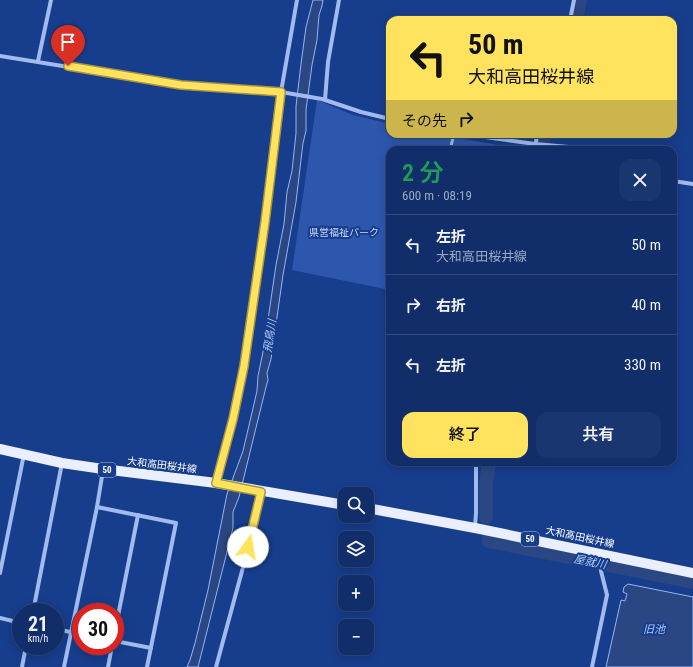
<!DOCTYPE html>
<html lang="ja">
<head>
<meta charset="utf-8">
<style>
	body { margin:0; font-family:"Roboto Condensed","Noto Sans JP",sans-serif; background:#1a3670; color:#f1f3f6; height:100vh; display:flex; flex-direction:column; font-size:15px; white-space:nowrap }
	* { box-sizing:border-box; margin:0 }
	p { font-size:13px; color:#9ca8c1 }
	.icon { flex:none; width:22px; height:22px; fill:none; stroke:currentColor; stroke-width:2; stroke-linecap:round; stroke-linejoin:round }
	.map { position:relative; flex:1; overflow:hidden }
	.details { position:absolute; left:386px; top:146px; width:291px; height:320px; display:flex; flex-direction:column; background:#112e6a; border-radius:12px; box-shadow:0 2px 10px #0003,0 0 0 1px #304a7e }
	.details>* { flex:none }
	.hud { position:absolute; left:386px; top:16px; width:291px; height:122px; border-radius:12px; box-shadow:0 2px 10px #0003,0 0 0 1px #304a7e; background:#ffe35f; color:#111; overflow:hidden }
	.fabs { position:absolute; left:338px; top:487px; display:grid; gap:8px }
	.fabs a { display:grid; place-items:center; width:36px; height:36px; border-radius:8px; background:#112e6a; box-shadow:0 2px 10px #0003,0 0 0 1px #304a7e; font-size:20px }
	.speed { position:absolute; left:12px; top:603px; display:flex; gap:8px; font-size:20px; font-weight:700; text-align:center }
	.speed>* { display:grid; place-content:center; width:52px; height:52px; border-radius:50%; background:#112e6a; box-shadow:0 2px 10px #0003,0 0 0 1px #304a7e; line-height:1 }
	.speed small { font-size:10px; font-weight:400 }
	.speed .limit { border:6px solid #d22; background:#fff; color:#111 }
	.pin { position:absolute; display:grid; place-items:center; width:34px; height:34px; color:#fff; margin:-41px -17px; border-radius:50% 50% 50% 0; rotate:-45deg; box-shadow:0 0 4px #0007 }
	.pin .icon { rotate:45deg }
	.me { position:absolute; width:44px; margin:-22px; rotate:13deg; stroke-linejoin:round; filter:drop-shadow(0 0 3px #0008) }
	.turn { display:flex; align-items:center; gap:14px; height:84px; padding:0 16px; font-size:18px }
	.turn .icon { width:52px; height:52px; stroke-width:2.5 }
	.turn b { display:block; font-size:28px; line-height:34px }
	.then { display:flex; align-items:center; height:38px; padding:0 16px; background:#0003; gap:8px; font-size:15px }
	.round { display:grid; place-items:center; flex:none; width:42px; height:42px; border-radius:12px; background:#1a3670 }
	.summary { display:flex; align-items:center; justify-content:space-between; height:68px; padding:0 16px }
	h1 { font-size:24px; font-weight:600; line-height:30px; color:#1e9e55 }
	.action { display:flex; gap:8px; margin-top:auto; padding:8px 16px }
	.action a { flex:1; height:46px; border-radius:12px; background:#ffe35f; color:#111; font-size:16px; font-weight:600; line-height:46px; text-align:center }
	.action a+a { background:#1a3670; color:#f1f3f6 }
	ul { padding:0; list-style:none }
	li { display:flex; align-items:center; gap:12px; height:60px; padding:0 16px; border-top:1px solid #304a7e }
	li div { flex:1 }
	li b { display:block; font-size:15px }
	li em { font-style:normal }
	.map>svg:first-child { display:block }
	.green { fill:#2d57ad }
	.water { fill:#2b4783; stroke:#94b4f2 }
	.lines { fill:none; stroke-linecap:round; stroke-linejoin:round }
	.river { stroke:#2b4783; stroke-width:14 }
	.lane { stroke:#a1bbef; stroke-width:3 }
	.street { stroke:#a1bbef; stroke-width:4 }
	.primary { stroke:#e9efff; stroke-width:10 }
	.route-casing { stroke:#a6943e; stroke-width:10 }
	.route { stroke:#ffe35f; stroke-width:7 }
	.labels { text-anchor:middle; dominant-baseline:central; stroke-width:4; stroke-linejoin:round; paint-order:stroke }
	.shield { fill:#173d8d; stroke:#b9c5dd; stroke-width:1 }
	.shield-label { font-size:9px; font-weight:bold; fill:#fff }
	.park-label { font-size:10px; fill:#c8d9fb; stroke:#173d8d }
	.street-label { font-size:10px; fill:#fff; stroke:#173d8d }
	.water-label { font-size:11px; font-style:italic; fill:#adc6f6; stroke:#173d8d }
</style>
</head>
<body>
<div class="map">
<svg width="693" height="667" viewBox="0 0 693 667">
	<rect width="100%" height="100%" fill="#173d8d"/>
	<polygon class="green" points="317,100 353,115 390,124 390,134 435,134 528,150 390,150 390,290 292,270"/>
	<g class="water">
		<polygon points="313,0 323,0 322,6 319,15 317,40 312,65 306,110 306,131 303,143 296,202 283,275 271,359 267,373 268,380 266,387 239,497 233,512 233,528 198,667 187,667 190,660 195,643 208,590 227,494 243,451 257,391 258,376 264,347 276,265 284,224 287,192 292,171 296,133 296,106 301,64 306,27"/>
		<polygon points="628,584 693,597 693,667 606,667 621,600 625,601 627,594 623,592 624,587"/>
	</g>
	<g class="lines">
		<g class="river">
			<polyline points="576,20 580,0"/>
			<polyline points="542,150 544,134"/>
			<polyline points="486,517 486,484 489,462"/>
			<polyline points="489,538 489,541 693,582"/>
		</g>
		<polyline class="lane" points="450,150 454,134"/>
		<g class="street">
			<polyline points="570,20 574,0"/>
			<polyline points="0,56 181,85 281,92 322,99 361,112 390,119"/>
			<polyline points="38,61 51,0"/>
			<polyline points="325,100 328,62 339,0"/>
			<polyline points="464,134 535,144 569,147 573,150"/>
			<polyline points="535,150 537,134"/>
			<polyline points="673,181 693,184"/>
			<polyline points="216,483 233,419 244,366 265,222 281,92 297,0"/>
			<polyline points="97,507 176,523 147,667"/>
			<polyline points="475,527 476,513 476,462"/>
			<polyline points="0,573 24,454"/>
			<polyline points="33,612 62,463"/>
			<polyline points="0,618 21,623"/>
			<polyline points="55,629 81,634"/>
			<polyline points="115,631 138,515"/>
			<polyline points="115,641 151,648"/>
			<polyline points="22,667 26,646"/>
			<polyline points="64,667 97,507 103,470"/>
			<polyline points="108,667 112,646"/>
			<polyline points="216,667 245,560 261,492"/>
			<polyline points="592,667 607,595 601,571 604,555"/>
		</g>
		<g class="primary">
			<polyline points="0,449 62,463 103,469 216,483 345,505"/>
			<polyline points="367,508 475,528 693,573"/>
		</g>
	</g>
	<g class="lines">
		<defs>
			<polyline id="route" points="68,66 181,85 281,92 265,222 244,366 233,419 216,483 261,492 248,547"/>
		</defs>
		<use href="#route" class="route-casing"/>
		<use href="#route" class="route"/>
	</g>
	<g class="labels">
		<g class="shield">
			<rect x="98" y="463" width="18" height="14" rx="3"/>
			<rect x="521" y="532" width="18" height="14" rx="3"/>
		</g>
		<g class="shield-label">
			<text x="107" y="470">50</text>
			<text x="530" y="539">50</text>
		</g>
		<g class="park-label">
			<text x="344" y="232">県営福祉パーク</text>
		</g>
		<g class="street-label">
			<text transform="translate(162 465) rotate(7)">大和高田桜井線</text>
			<text transform="translate(580 537) rotate(12)">大和高田桜井線</text>
		</g>
		<g class="water-label">
			<text transform="translate(270 336) rotate(-81)">飛鳥川</text>
			<text transform="translate(590 562) rotate(11)">屋就川</text>
			<text x="654" y="629">旧池</text>
		</g>
	</g>
</svg>
<div class="fabs">
<a><svg class="icon" aria-label="search" viewBox="0 0 24 24"><circle cx="10" cy="10" r="6"/><path d="M15 15l6 6"/></svg></a>
<a><svg class="icon" aria-label="layers" viewBox="0 0 24 24"><path d="M12 4l9 5-9 5-9-5zM3 14l9 5 9-5"/></svg></a>
<a>+</a>
<a>−</a>
</div>
<div class="speed"><div>21<small>km/h</small></div><div class="limit">30</div></div>
<div class="pin" style="left:68px;top:66px;background:#d93025"><svg class="icon" aria-label="arrive" viewBox="0 0 24 24"><path d="M6 21V4h12l-3 4 3 4H6"/></svg></div>
<svg class="me" style="left:248px;top:547px" viewBox="-20 -20 40 40"><circle r="19" fill="#fff"/><path d="M0-13L10 11 0 6-10 11z" fill="#ffe35f"/></svg>
<div class="hud">
<div class="turn"><svg class="icon" aria-label="left" viewBox="0 0 24 24"><path d="M17 20v-9H6M10 6l-5 5 5 5"/></svg><div><b>50 m</b>大和高田桜井線</div></div>
<div class="then">その先<svg class="icon" aria-label="right" viewBox="0 0 24 24"><path d="M7 20v-9h11M14 6l5 5-5 5"/></svg></div>
</div>
<section class="details">
<div class="summary"><div><h1>2 分</h1><p>600 m · 08:19</p></div><a class="round"><svg class="icon" aria-label="close" viewBox="0 0 24 24"><path d="M6 6l12 12M18 6L6 18"/></svg></a></div>
<ul>
<li><svg class="icon" aria-label="left" viewBox="0 0 24 24"><path d="M17 20v-9H6M10 6l-5 5 5 5"/></svg><div><b>左折</b><p>大和高田桜井線</p></div><em>50 m</em></li>
<li><svg class="icon" aria-label="right" viewBox="0 0 24 24"><path d="M7 20v-9h11M14 6l5 5-5 5"/></svg><div><b>右折</b></div><em>40 m</em></li>
<li><svg class="icon" aria-label="left" viewBox="0 0 24 24"><path d="M17 20v-9H6M10 6l-5 5 5 5"/></svg><div><b>左折</b></div><em>330 m</em></li>
</ul>
<div class="action"><a>終了</a><a>共有</a></div>
</section>
</div>
</body>
</html>
